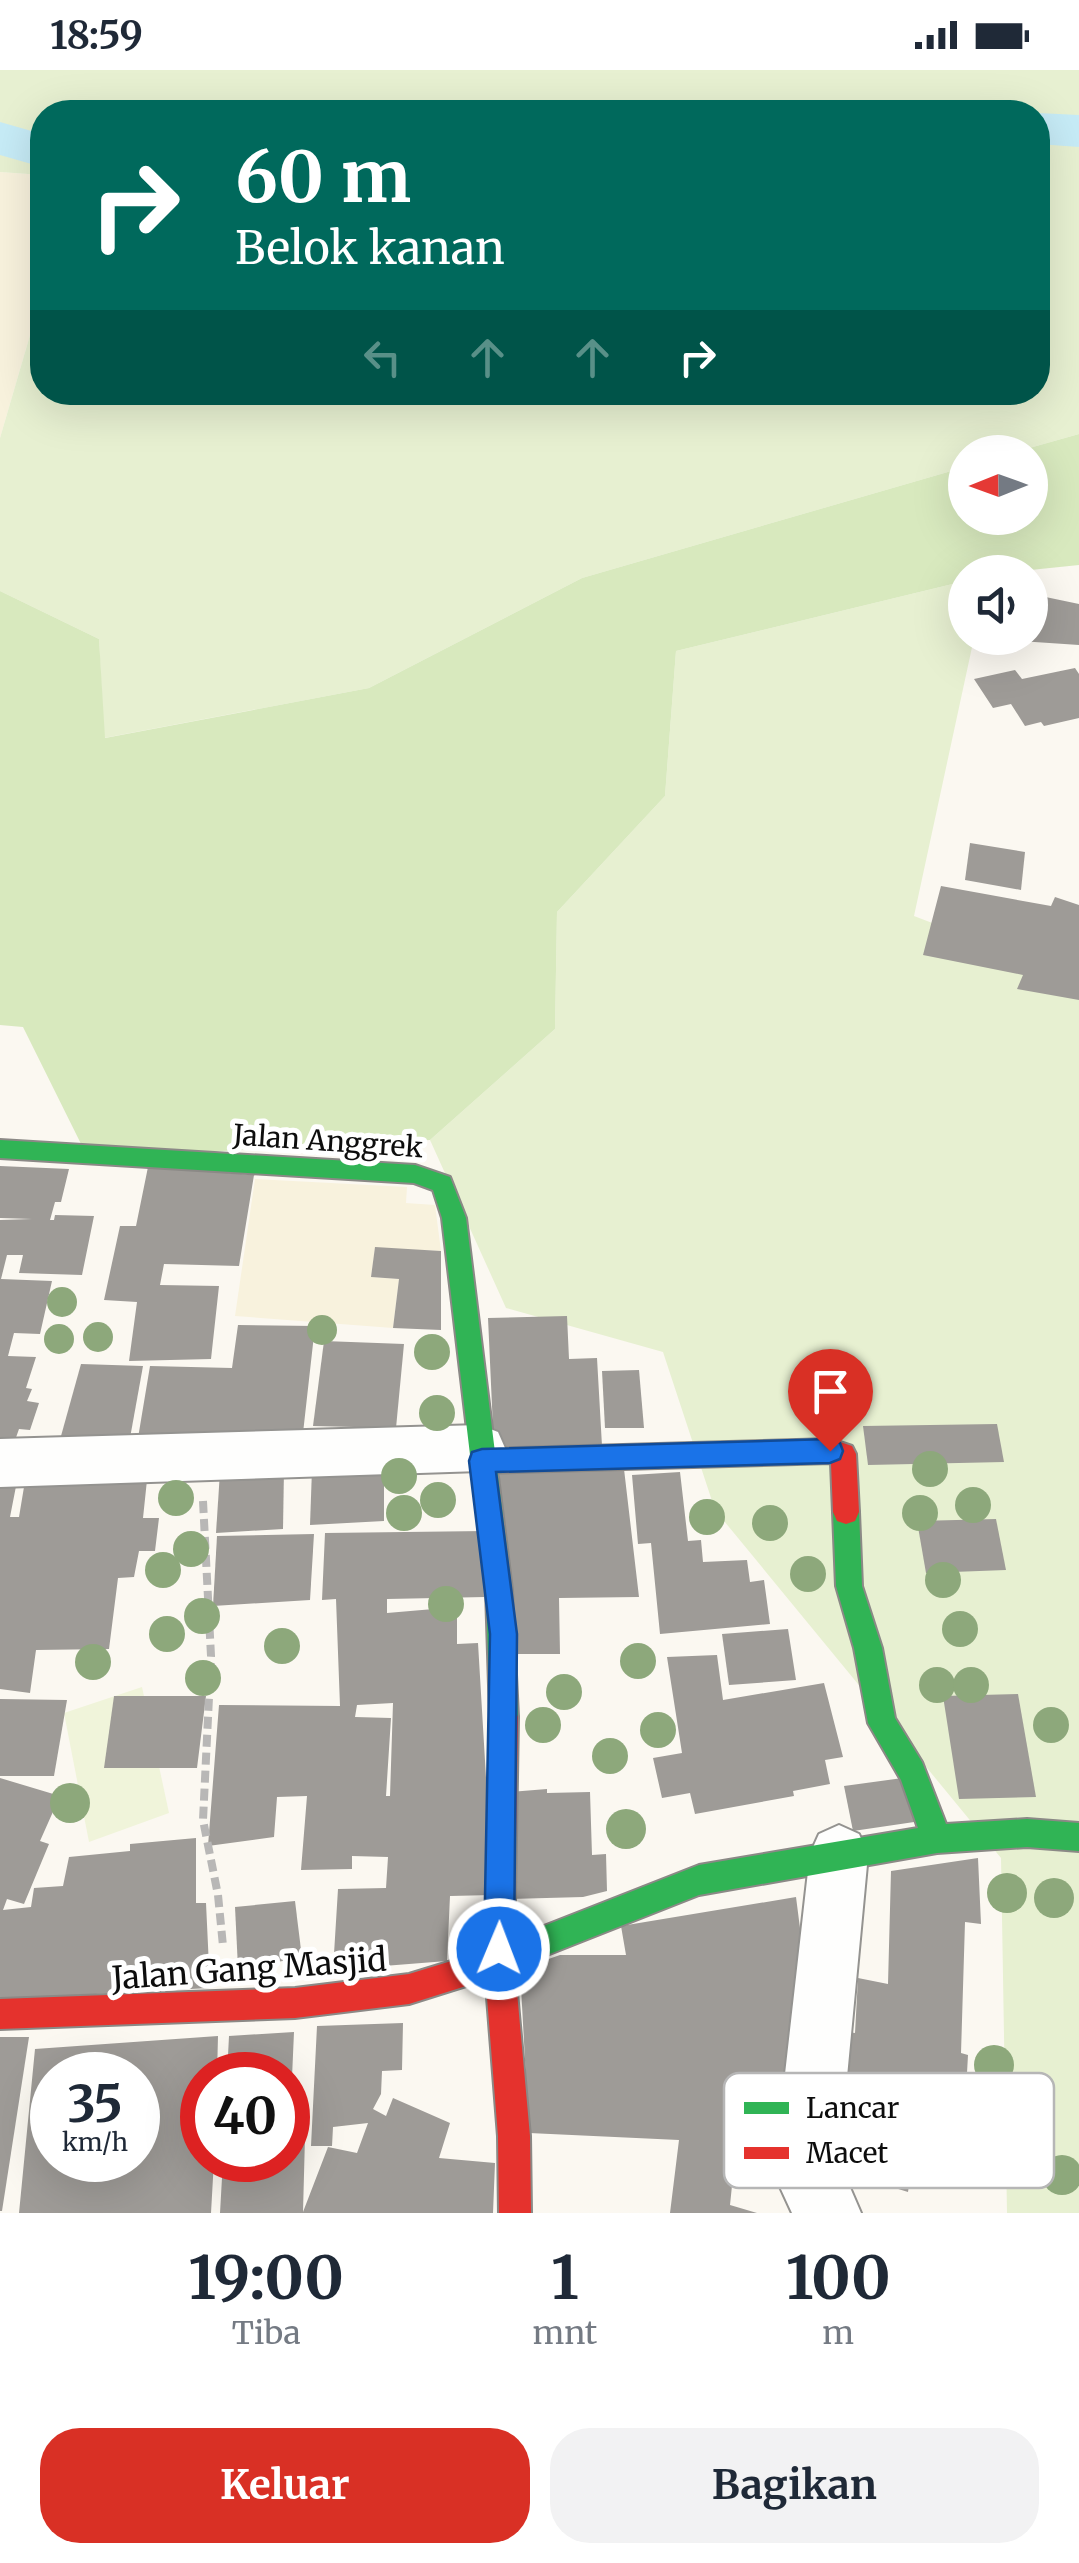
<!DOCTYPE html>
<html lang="id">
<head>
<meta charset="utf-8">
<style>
	body { margin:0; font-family:Merriweather,serif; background:#f2f2f3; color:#1f2937; height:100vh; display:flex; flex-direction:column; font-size:38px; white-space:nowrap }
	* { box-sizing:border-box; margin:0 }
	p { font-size:32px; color:#747a83 }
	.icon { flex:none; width:55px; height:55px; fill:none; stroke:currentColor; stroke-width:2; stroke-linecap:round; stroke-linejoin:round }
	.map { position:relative; height:2143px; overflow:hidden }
	.drawer { display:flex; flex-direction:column; background:#fff; flex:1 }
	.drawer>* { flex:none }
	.top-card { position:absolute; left:30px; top:30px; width:1020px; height:305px; border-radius:40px; box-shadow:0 10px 40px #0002; background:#00695c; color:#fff; overflow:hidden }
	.needle { width:65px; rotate:269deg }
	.fabs { position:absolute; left:948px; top:365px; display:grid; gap:20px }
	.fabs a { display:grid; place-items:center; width:100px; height:100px; border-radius:50%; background:#fff; box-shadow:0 10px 40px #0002; font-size:50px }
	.speed { position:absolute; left:30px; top:1982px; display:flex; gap:20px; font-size:50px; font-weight:700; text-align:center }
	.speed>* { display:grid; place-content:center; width:130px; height:130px; border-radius:50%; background:#fff; box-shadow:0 10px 40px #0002; line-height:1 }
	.speed small { font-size:25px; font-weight:400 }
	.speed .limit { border:15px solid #d22; background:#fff; color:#111 }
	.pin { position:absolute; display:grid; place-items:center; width:85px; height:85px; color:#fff; margin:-102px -42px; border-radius:50% 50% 50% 0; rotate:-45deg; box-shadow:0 0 10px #0007 }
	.pin .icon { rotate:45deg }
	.me { position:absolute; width:110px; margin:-55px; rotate:1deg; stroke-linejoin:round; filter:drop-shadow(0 0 8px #0008) }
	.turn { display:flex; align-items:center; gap:35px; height:210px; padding:0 40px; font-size:45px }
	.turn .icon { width:130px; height:130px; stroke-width:2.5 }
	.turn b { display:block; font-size:70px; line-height:85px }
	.lanes { display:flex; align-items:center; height:95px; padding:0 40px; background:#0003; justify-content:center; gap:50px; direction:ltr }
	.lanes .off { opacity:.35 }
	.eta { display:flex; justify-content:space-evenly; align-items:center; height:170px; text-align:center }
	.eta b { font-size:60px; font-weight:700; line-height:70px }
	.action { display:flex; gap:20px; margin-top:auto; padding:20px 40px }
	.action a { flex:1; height:115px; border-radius:40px; background:#d93025; color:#fff; font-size:40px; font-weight:700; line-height:115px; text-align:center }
	.action a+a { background:#f2f2f3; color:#1f2937 }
	.status { display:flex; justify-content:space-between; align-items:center; height:70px; padding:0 50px; background:#fff; direction:ltr }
	.status svg { height:28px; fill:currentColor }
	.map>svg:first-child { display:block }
	.farmland { fill:#f8f2dd }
	.green { fill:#e7f0d1 }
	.forest { fill:#d8e9be }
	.pitch { fill:#f0f4da }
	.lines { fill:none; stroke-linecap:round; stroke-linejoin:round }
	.river { fill:#c6ebf6; fill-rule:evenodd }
	.building { fill:#9e9b97; fill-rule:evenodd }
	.street-casing { stroke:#949390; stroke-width:4 }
	.fast-casing { stroke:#8b8986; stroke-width:4 }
	.jam-casing { stroke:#8b8986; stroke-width:4 }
	.path { stroke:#b8b7b6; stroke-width:8; stroke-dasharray:12 6; stroke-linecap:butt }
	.street { fill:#fefefd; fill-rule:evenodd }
	.fast { fill:#30b455; fill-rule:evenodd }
	.jam { fill:#e5322d; fill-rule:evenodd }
	.tree { fill:#8da87b }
	.route { fill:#1a73e8; stroke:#114b97; stroke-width:2.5 }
	.labels { text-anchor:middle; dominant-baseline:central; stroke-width:10; stroke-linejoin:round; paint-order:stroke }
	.street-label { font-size:28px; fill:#0d0d0d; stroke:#fff }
	.near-street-label { font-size:32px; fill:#0d0d0d; stroke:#fff }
	.key { fill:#fff; stroke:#b6b6b6; stroke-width:2.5 }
	.key-label { font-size:28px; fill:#0d0d0d }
</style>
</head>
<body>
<div class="status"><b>18:59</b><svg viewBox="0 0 49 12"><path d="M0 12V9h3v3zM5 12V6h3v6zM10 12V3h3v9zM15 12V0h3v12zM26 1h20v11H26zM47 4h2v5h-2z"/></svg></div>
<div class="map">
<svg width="1079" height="2143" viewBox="0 0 1079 2143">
	<rect width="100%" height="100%" fill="#fbf8f1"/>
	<g class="farmland">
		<polygon points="0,102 42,105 42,224 0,368"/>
		<polygon points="255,1109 407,1117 406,1133 435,1135 441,1181 375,1178 371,1207 399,1209 393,1258 235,1246"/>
	</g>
	<g class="green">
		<polygon points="0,0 1079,0 1079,364 1015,382 965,382 965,397 582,508 369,618 104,668 99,569 0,521 0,368 42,224 42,322 1038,322 1038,42 42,42 42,105 0,102"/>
		<polygon points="965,511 965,568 974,568 914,846 1079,909 1079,2143 1007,2143 1001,1788 715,1440 663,1282 506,1238 430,1070 555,959 557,842 665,726 676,581"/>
	</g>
	<polygon class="forest" points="1079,364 1079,495 1010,502 965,502 965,511 676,581 665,726 557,842 555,959 430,1070 88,1088 23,957 0,955 0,521 99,569 105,668 369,618 582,508 965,397 965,448 1030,448 1030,382 1015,382"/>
	<polygon class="pitch" points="142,1617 169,1743 89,1772 64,1643"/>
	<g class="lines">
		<g class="river">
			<polygon points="1038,43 1079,45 1079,77 1038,74"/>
			<polygon points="0,52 42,64 42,97 0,85"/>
		</g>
	</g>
	<g class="building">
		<polygon points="1036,525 1079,534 1079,575 1005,570 1030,568 1030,529 1035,530"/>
		<polygon points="1075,598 1079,604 1079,648 1044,656 1041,652 1025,656 1011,634 993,638 974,609 1015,600 1022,609"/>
		<polygon points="970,773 1025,782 1021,820 965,810"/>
		<polygon points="941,816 1051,836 1055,827 1079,835 1079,930 1017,919 1023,905 923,885"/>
		<polygon points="0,1096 69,1099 61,1132 55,1132 50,1150 54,1150 55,1145 94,1146 82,1205 19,1203 23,1185 7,1185 1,1209 52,1211 40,1264 14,1263 8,1286 36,1287 26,1318 32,1319 27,1331 39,1333 30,1360 19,1359 13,1376 0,1374 0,1150 32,1149 0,1148"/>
		<polygon points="148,1097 254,1105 239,1196 164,1194 160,1215 219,1216 211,1289 129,1291 137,1232 104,1230 120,1156 136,1156"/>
		<polygon points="375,1177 441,1181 441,1260 393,1258 399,1209 371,1207"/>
		<polygon points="567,1246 569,1289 597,1288 602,1376 494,1380 488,1248"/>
		<polygon points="238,1255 315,1256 302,1372 138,1368 150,1296 232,1298"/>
		<polygon points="324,1271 404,1274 396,1358 313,1356"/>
		<polygon points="81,1294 143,1296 130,1368 61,1366"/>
		<polygon points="639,1300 644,1358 605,1358 602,1301"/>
		<polygon points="997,1354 1004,1392 868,1395 863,1356"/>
		<polygon points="384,1397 384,1451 310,1455 312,1399"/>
		<polygon points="27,1399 147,1410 143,1448 159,1448 155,1481 139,1481 134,1507 118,1508 109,1579 36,1580 30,1623 0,1619 0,1406 18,1406 10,1447 19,1447"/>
		<polygon points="284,1399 283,1459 216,1463 220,1402"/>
		<polygon points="624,1399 639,1527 559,1528 560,1584 516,1584 499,1401"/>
		<polygon points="680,1402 688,1471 701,1470 703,1492 747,1490 750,1512 764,1510 770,1554 660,1564 651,1473 638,1474 632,1405"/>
		<polygon points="996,1449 1006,1500 926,1503 917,1451"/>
		<path d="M485,1461V1527L387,1529V1543L457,1537V1574L478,1573L493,1825L450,1826L447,1891L333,1900L338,1819L386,1818L388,1787L352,1786V1799L301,1800L307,1726L277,1727L274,1767L208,1776L219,1635L340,1636L336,1529L322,1530L325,1463ZM393,1633L390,1726H386L391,1648L355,1647L357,1635Z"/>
		<polygon points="314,1464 310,1530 213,1536 217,1466"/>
		<polygon points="788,1559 796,1610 729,1615 722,1564"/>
		<polygon points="717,1585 723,1630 824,1613 843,1687 825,1690 830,1714 793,1721 794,1726 695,1744 690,1723 662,1728 653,1688 682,1683 667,1587"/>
		<polygon points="1018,1624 1036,1727 959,1729 943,1626"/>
		<polygon points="114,1626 206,1626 197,1698 104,1698"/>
		<polygon points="0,1629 67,1630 54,1706 0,1706"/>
		<polygon points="910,1707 921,1751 853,1761 844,1716"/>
		<polygon points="0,1708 60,1726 40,1771 49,1774 24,1834 7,1829 3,1840 31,1837 34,1818 63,1816 69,1787 130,1781 130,1774 196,1768 196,1833 206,1833 210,1918 0,1929"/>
		<polygon points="547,1719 547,1723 590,1722 592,1785 606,1784 607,1821 583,1827 510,1829 510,1722"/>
		<polygon points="978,1788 981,1854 965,1852 961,1983 968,1985 961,2111 912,2095 908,2122 814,2093 835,1960 855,1963 858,1908 888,1914 891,1801"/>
		<polygon points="796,1827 806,1905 793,2085 736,2077 730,2135 757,2143 670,2143 679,2070 529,2063 520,1899 560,1885 626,1885 621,1856"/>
		<polygon points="295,1831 302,1888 238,1898 235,1837"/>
		<polygon points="403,1953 402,2000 382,2001 381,2024 373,2039 386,2046 393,2028 450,2053 439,2088 495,2093 493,2143 220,2143 223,2090 288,2090 288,2005 227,2005 229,1966 294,1962 291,2030 306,2029 303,2142 328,2077 357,2083 368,2053 333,2057 332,2076 311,2076 317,1956"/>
		<path d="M218,1966L217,2005H202V2090H214L211,2143H19L35,1979ZM52,2005H138V2090H52Z"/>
		<polygon points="0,1967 29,1967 2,2141 0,2141"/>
	</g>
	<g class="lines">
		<defs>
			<g id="street">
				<polygon points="480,1355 498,1362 505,1378 498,1394 480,1401 0,1417 0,1369"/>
				<polygon points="839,1755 859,1764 868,1784 839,2092 861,2143 792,2143 780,2117 775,2092 810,1784 819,1764"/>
			</g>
			<g id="fast">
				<polygon points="0,1070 415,1095 450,1107 466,1148 512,1520 518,1647 514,1657 504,1661 494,1657 490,1647 486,1520 442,1148 433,1120 414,1113 0,1088"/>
				<polygon points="846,1430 855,1433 859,1442 862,1516 882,1578 895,1648 922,1692 946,1754 1027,1749 1079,1753 1079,1781 1027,1777 937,1783 699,1825 471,1915 460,1911 456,1900 460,1889 699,1795 918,1758 901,1710 868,1653 854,1578 836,1516 833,1442 837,1433"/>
			</g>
			<g id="jam">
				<polygon points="831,1369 852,1376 856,1384 859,1442 855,1451 846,1454 837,1451 833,1442 831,1393 482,1403 473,1399 469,1391 473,1383 482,1379"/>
				<polygon points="504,1633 514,1637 518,1647 514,1889 530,2066 531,2143 499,2143 498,2066 485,1902 482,1911 409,1934 295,1948 0,1959 0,1929 295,1918 409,1904 471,1885 482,1889 485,1897 490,1647 494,1637"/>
			</g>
		</defs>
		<use href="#street" class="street-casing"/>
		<use href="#fast" class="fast-casing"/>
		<use href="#jam" class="jam-casing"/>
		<polyline class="path" points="203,1431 211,1586 203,1750 218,1825 223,1876"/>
		<use href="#street" class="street"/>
		<use href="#fast" class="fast"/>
		<use href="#jam" class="jam"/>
	</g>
	<g class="tree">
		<circle cx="62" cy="1232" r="15"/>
		<circle cx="322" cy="1260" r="15"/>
		<circle cx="98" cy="1267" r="15"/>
		<circle cx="59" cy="1269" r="15"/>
		<circle cx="432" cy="1282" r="18"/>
		<circle cx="437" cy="1343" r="18"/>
		<circle cx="930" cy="1399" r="18"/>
		<circle cx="399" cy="1406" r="18"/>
		<circle cx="176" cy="1428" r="18"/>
		<circle cx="438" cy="1430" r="18"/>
		<circle cx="973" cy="1435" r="18"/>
		<circle cx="404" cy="1443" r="18"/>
		<circle cx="920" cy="1443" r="18"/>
		<circle cx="707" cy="1447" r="18"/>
		<circle cx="770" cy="1453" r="18"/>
		<circle cx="191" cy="1479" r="18"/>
		<circle cx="163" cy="1500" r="18"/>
		<circle cx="808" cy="1504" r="18"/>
		<circle cx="943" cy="1510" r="18"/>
		<circle cx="446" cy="1534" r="18"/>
		<circle cx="202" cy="1546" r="18"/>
		<circle cx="960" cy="1559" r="18"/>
		<circle cx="167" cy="1564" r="18"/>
		<circle cx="282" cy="1576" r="18"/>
		<circle cx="638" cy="1591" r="18"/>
		<circle cx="93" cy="1592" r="18"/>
		<circle cx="203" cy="1608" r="18"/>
		<circle cx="937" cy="1615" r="18"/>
		<circle cx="971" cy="1615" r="18"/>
		<circle cx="564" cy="1622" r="18"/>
		<circle cx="543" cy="1655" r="18"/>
		<circle cx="1051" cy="1655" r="18"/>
		<circle cx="658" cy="1660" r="18"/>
		<circle cx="610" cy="1686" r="18"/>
		<circle cx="70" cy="1733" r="20"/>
		<circle cx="626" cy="1759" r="20"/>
		<circle cx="1007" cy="1823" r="20"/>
		<circle cx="1054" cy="1828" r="20"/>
		<circle cx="994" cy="1995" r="20"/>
		<circle cx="754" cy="2099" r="20"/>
		<circle cx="1062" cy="2105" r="20"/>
	</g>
	<polygon class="route" points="830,1369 840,1373 843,1381 840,1389 830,1393 496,1402 517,1564 514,1879 509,1890 499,1894 488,1890 484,1879 490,1564 469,1391 472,1382 482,1379"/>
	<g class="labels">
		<g class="street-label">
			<text transform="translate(328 1071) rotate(4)">Jalan Anggrek</text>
		</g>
		<g class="near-street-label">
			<text transform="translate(249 1899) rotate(-4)">Jalan Gang Masjid</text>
		</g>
	</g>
	<rect x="724" y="2003" width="330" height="115" rx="15" class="key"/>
	<rect x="744" y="2032" width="45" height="12" fill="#30b455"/>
	<rect x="744" y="2077" width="45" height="12" fill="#e5322d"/>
	<g class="key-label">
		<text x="806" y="2048">Lancar</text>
		<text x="806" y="2093">Macet</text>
	</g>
</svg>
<div class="fabs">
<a><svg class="needle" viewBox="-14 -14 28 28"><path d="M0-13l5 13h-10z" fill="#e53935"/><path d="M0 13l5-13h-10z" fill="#747a83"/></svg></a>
<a><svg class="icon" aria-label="sound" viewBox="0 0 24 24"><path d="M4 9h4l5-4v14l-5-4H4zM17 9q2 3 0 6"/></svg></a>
</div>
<div class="speed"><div>35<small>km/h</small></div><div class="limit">40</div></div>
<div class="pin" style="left:830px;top:1381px;background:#d93025"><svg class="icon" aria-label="arrive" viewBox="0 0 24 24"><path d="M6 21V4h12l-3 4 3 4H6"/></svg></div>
<svg class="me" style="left:499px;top:1879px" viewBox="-20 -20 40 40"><circle r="17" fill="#1a73e8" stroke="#fff" stroke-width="3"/><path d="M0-11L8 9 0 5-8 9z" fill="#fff"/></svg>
<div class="top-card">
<div class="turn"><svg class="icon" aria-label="right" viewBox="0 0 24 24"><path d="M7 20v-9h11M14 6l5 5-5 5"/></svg><div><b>60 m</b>Belok kanan</div></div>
<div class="lanes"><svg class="icon off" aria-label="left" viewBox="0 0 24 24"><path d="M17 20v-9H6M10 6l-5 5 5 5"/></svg><svg class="icon off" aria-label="ahead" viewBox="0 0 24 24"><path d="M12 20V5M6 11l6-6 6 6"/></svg><svg class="icon off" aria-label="ahead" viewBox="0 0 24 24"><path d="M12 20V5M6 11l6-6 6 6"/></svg><svg class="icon" aria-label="right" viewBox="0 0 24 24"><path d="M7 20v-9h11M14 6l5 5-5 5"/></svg></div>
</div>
</div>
<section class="drawer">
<div class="eta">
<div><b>19:00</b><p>Tiba</p></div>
<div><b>1</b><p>mnt</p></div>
<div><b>100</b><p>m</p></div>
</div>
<div class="action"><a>Keluar</a><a>Bagikan</a></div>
</section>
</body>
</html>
